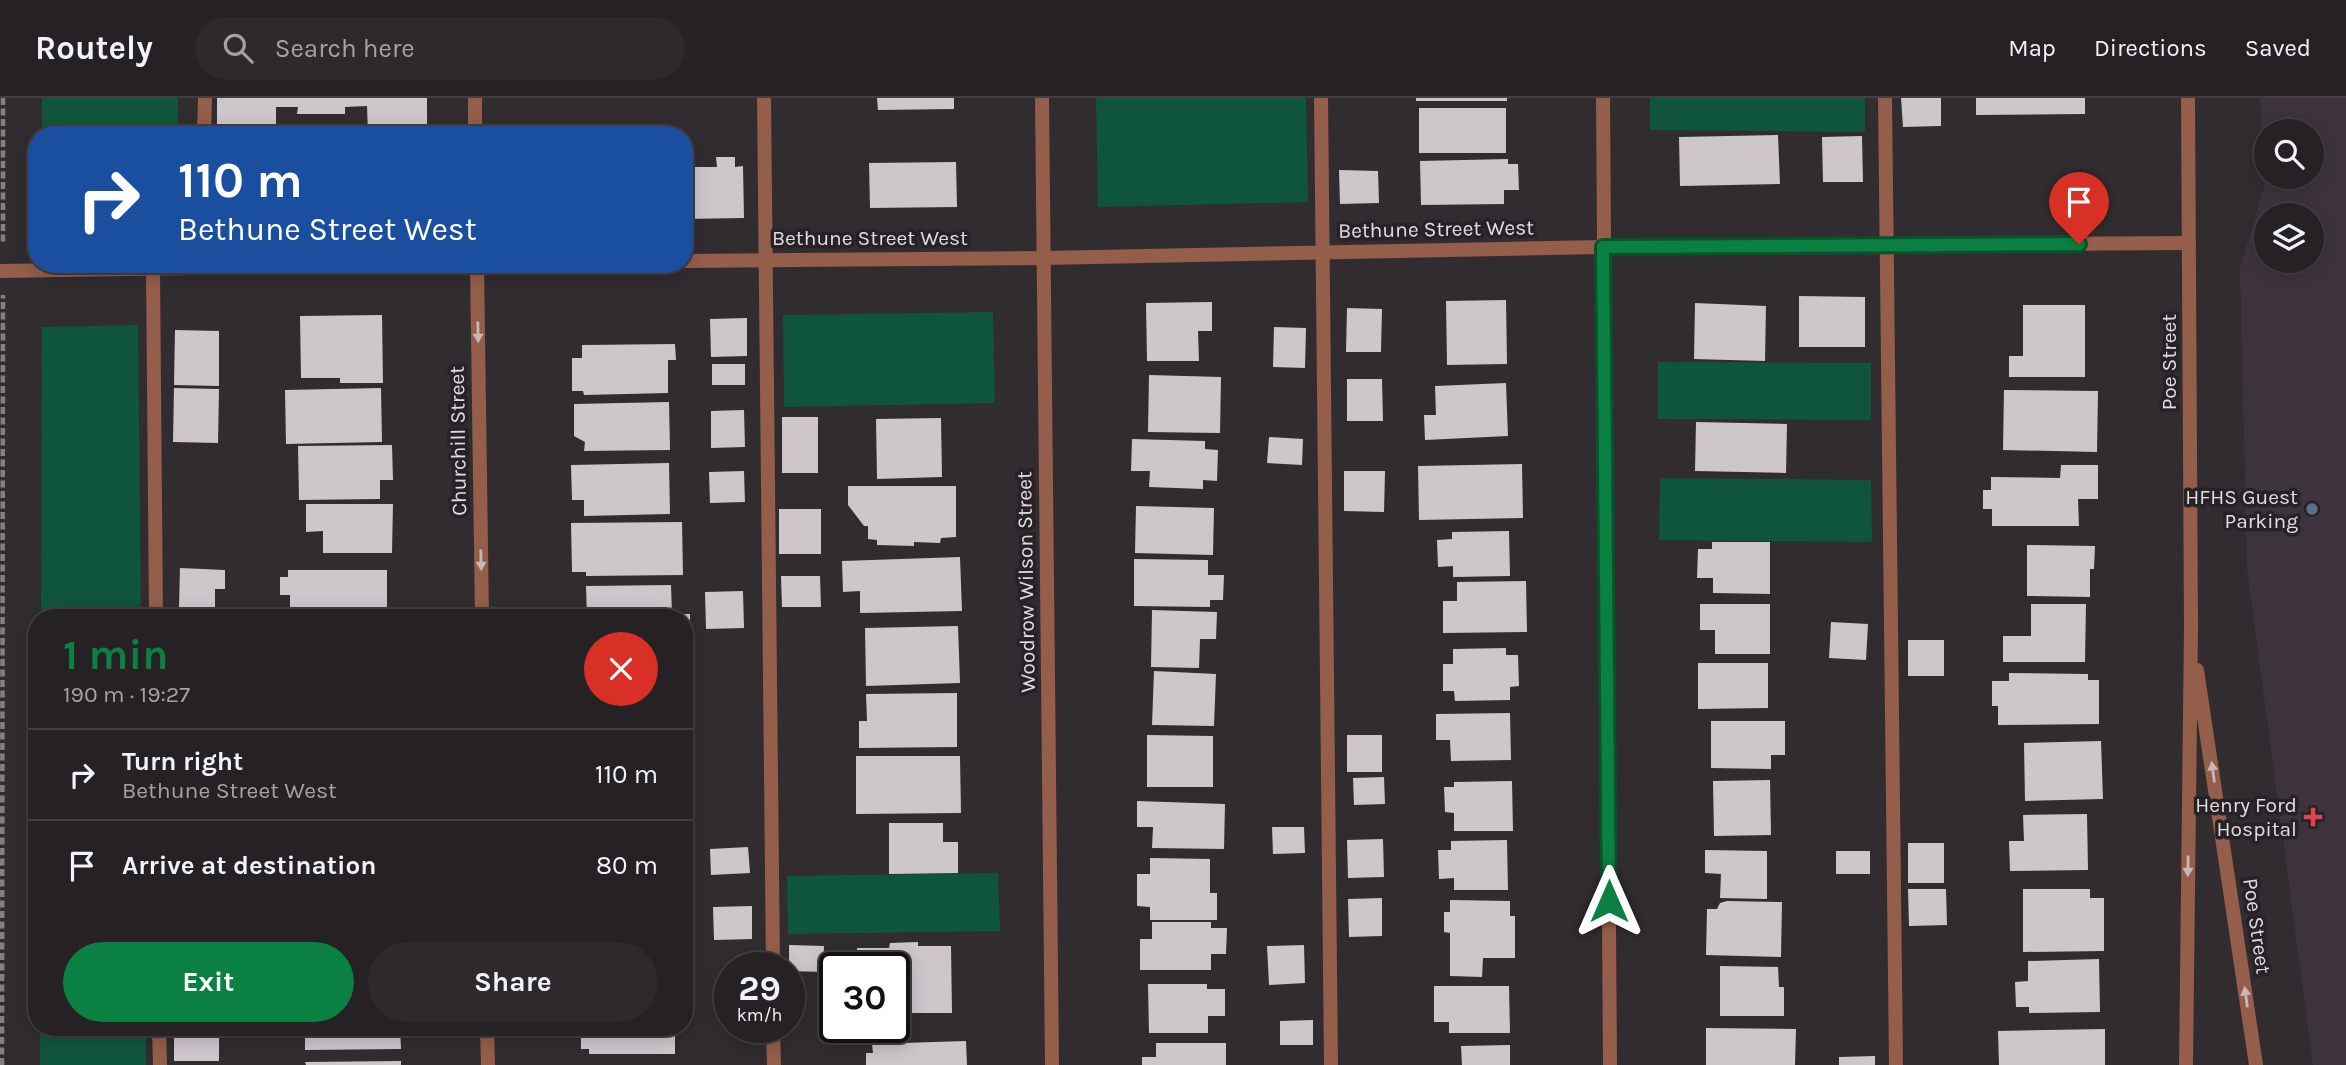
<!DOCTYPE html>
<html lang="en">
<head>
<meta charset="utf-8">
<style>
	body { margin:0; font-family:Karla,sans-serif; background:#2d292c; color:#f1f3f6; height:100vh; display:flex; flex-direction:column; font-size:26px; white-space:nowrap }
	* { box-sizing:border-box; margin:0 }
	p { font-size:23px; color:#a3a3a6 }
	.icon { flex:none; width:38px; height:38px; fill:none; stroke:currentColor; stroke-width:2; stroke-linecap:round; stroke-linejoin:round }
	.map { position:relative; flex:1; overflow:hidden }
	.sheet { position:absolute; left:28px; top:511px; width:665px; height:427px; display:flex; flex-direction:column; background:#252124; border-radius:28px; box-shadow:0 4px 18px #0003,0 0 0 2px #423e41 }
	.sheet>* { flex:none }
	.guide { position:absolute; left:28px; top:28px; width:665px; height:147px; border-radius:28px; box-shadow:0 4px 18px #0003,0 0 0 2px #423e41; background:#1a4fa0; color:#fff; overflow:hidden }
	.buttons { position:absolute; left:2254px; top:21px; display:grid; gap:14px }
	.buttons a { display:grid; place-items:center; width:70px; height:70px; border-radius:50%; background:#252124; box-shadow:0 4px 18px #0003,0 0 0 2px #423e41; font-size:35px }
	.speed { position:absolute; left:714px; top:854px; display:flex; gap:14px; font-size:35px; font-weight:700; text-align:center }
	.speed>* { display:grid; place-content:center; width:91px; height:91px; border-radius:50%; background:#252124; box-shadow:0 4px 18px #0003,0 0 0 2px #423e41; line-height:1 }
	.speed small { font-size:18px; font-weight:400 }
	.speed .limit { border:4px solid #111; border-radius:10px; background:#fff; color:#111 }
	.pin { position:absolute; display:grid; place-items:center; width:60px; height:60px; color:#fff; margin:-72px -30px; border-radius:50% 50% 50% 0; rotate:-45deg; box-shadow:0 0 7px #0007 }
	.pin .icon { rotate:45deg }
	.me { position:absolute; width:77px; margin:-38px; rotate:0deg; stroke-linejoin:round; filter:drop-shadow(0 0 5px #0008) }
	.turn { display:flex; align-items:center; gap:24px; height:147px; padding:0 35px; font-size:32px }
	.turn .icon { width:91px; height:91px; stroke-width:2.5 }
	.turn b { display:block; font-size:49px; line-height:60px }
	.round { display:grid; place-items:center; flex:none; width:74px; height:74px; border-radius:37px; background:#2d292c }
	.head { display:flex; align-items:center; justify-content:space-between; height:119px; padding:0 35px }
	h1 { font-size:42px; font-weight:700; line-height:52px; color:#0b8043 }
	.cta { display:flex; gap:14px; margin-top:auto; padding:14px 35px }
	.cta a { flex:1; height:80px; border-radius:42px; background:#0b8043; color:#fff; font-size:28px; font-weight:700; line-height:80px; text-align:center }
	.cta a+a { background:#2d292c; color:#f1f3f6 }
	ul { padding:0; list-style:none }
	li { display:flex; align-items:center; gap:21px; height:91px; padding:0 35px; border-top:2px solid #423e41 }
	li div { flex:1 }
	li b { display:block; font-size:26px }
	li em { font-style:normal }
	header { display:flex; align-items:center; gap:42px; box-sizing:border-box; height:98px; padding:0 35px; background:#252124; border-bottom:2px solid #423e41 }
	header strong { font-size:33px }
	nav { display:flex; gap:38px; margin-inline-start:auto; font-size:24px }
	.search { width:490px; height:63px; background:#2d292c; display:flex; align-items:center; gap:18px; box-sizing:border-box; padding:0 24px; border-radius:38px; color:#a3a3a6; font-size:26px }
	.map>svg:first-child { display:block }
	.built { fill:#3d333c; fill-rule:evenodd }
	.green { fill:#0f553c }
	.building { fill:#cdc7cc }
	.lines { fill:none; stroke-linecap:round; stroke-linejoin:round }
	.path { stroke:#837f83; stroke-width:4.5; stroke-dasharray:7 3.5; stroke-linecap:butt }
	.lane { stroke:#945e4a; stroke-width:14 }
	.street { stroke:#945e4a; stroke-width:14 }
	.oneway { fill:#c9b7b3 }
	.route-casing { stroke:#07532c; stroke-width:18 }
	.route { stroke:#0b8043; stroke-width:12 }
	.service-dot { fill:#5c6f8a; stroke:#272227; stroke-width:2.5 }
	.health-dot { fill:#e0444e; stroke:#272227; stroke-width:2.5 }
	.labels { text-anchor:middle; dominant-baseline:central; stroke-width:7; stroke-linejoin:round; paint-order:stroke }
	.street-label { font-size:21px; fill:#e0dde0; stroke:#272227 }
	.poi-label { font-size:21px; fill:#e0dde0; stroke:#272227; text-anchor:end }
</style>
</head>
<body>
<header>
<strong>Routely</strong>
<div class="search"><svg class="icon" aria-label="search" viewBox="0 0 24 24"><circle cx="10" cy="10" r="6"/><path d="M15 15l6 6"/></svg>Search here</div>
<nav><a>Map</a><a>Directions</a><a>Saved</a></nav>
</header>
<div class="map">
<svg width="2346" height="967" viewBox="0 0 2346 967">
	<rect width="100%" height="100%" fill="#312c30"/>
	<path class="built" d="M2260,0H2346V967H2313L2247,471L2240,170L2264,89ZM2266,33H2312V79H2266ZM2266,117H2312V163H2266Z"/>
	<g class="green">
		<rect x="42" y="0" width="136" height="37"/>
		<polygon points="1096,0 1306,0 1308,104 1098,109"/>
		<polygon points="1650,0 1865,0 1865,34 1650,32"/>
		<polygon points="993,214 995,305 784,309 783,217"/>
		<polygon points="138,227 141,520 41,520 42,229"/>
		<polygon points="1658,264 1871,265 1871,322 1658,321"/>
		<polygon points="1660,380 1871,382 1872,444 1659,442"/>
		<polygon points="998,775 1000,833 788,836 787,778"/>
		<rect x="40" y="929" width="106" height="38"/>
	</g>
	<g class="building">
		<polygon points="217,0 427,0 427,37 368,37 367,8 345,9 345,16 297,16 298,9 276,9 276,37 217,37"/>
		<polygon points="877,0 954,0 954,11 878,12"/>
		<rect x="1416" y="0" width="91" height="3"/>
		<polygon points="1901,0 1941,0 1941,28 1903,29"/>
		<polygon points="1976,0 2085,0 2085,16 1976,17"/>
		<rect x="1419" y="10" width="87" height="45"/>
		<rect x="563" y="30" width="50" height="7"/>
		<polygon points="1778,37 1780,86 1680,88 1679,39"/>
		<polygon points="1862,38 1863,84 1823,84 1822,39"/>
		<polygon points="716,59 735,59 735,69 743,68 744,120 684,121 684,69 717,69"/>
		<polygon points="1508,61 1508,66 1518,66 1519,92 1504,92 1504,106 1421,107 1420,63"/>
		<polygon points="956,64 957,109 870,110 869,65"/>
		<polygon points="1339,72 1378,73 1379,105 1340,106"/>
		<polygon points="1799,198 1865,199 1865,249 1799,249"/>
		<polygon points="1506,202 1507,266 1447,267 1446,203"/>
		<polygon points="1212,204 1212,233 1198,233 1199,263 1147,263 1146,205"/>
		<polygon points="1695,205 1766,208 1765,263 1694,261"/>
		<polygon points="2023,207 2085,207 2085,279 2009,279 2009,258 2023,258"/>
		<polygon points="1347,210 1382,211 1381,254 1346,254"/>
		<polygon points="382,217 383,285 340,285 340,280 301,280 300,218"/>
		<polygon points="747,220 747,258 711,259 710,221"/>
		<polygon points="1274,229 1306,230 1305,270 1273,269"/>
		<polygon points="175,232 219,233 219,288 174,287"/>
		<polygon points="675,246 676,262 668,262 668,295 584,297 583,293 572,293 572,260 582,260 582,247"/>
		<rect x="712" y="266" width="33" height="21"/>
		<polygon points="1149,277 1221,279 1220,335 1148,334"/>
		<polygon points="1347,281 1382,281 1383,323 1347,323"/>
		<polygon points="1506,285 1508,338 1425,342 1424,317 1436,317 1435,288"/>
		<polygon points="174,290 219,291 218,345 173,344"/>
		<polygon points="381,290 382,344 286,346 285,292"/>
		<polygon points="2004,292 2098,293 2097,354 2003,352"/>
		<polygon points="669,304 670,352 584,353 585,344 574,338 574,306"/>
		<polygon points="744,312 745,349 711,350 711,313"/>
		<rect x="782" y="319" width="36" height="56"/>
		<polygon points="941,320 942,379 877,381 876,321"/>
		<polygon points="1696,324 1787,326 1786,375 1695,373"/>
		<polygon points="1269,339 1303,341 1302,367 1267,365"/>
		<polygon points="1132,341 1205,343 1205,351 1218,352 1217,383 1203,382 1203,391 1149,389 1150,373 1131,373"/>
		<polygon points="392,347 393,382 380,382 380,401 299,402 298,348"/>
		<polygon points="669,365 670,416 584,418 584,402 572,402 571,367"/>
		<polygon points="1522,366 1523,420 1419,422 1418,368"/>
		<polygon points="2061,367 2098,367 2098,401 2078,401 2079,428 1992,428 1992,411 1983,411 1983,392 1991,392 1991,379 2060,380"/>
		<polygon points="744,373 745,404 710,405 709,374"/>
		<polygon points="1344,373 1385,373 1384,414 1344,413"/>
		<polygon points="848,388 956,388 956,439 941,440 940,445 914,444 914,448 877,447 877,442 868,441 868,428 864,428 848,407"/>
		<polygon points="306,406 393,406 392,455 323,455 323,433 306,434"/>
		<polygon points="1136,408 1214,410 1213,457 1135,455"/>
		<rect x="779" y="411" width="42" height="45"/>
		<polygon points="682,424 683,477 586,478 586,474 572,474 571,425"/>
		<polygon points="1509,433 1510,478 1453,479 1453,468 1438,469 1437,442 1452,441 1452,434"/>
		<polygon points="1712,444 1770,444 1770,496 1713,495 1713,480 1697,480 1698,451 1712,451"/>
		<polygon points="2027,447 2095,448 2094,471 2090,471 2090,499 2027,498"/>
		<polygon points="960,459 962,513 860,515 860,493 843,494 842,463"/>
		<polygon points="1134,461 1208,462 1208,477 1224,477 1223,502 1210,502 1210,509 1134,508"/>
		<polygon points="180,470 225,472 225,491 215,491 215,510 179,510"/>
		<polygon points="288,472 387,472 387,520 290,520 290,497 280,497 280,479 288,479"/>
		<polygon points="781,478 820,478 821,509 782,509"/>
		<polygon points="1526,483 1527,534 1443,535 1443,503 1457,503 1457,484"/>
		<polygon points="671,487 672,516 690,516 690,533 684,533 684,520 587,520 586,488"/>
		<polygon points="743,493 744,530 706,531 705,494"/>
		<polygon points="1700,506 1770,506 1770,556 1715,556 1715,532 1700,532"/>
		<polygon points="2031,506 2086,506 2085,564 2003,564 2003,538 2031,538"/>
		<polygon points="1152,512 1217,514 1216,541 1200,541 1199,570 1151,569"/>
		<polygon points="1831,524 1868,526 1866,562 1829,560"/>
		<polygon points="958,528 960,585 866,588 865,530"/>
		<rect x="1908" y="542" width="36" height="36"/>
		<polygon points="1506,550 1506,557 1518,557 1519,588 1510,589 1510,602 1455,603 1454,593 1443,593 1443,566 1453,566 1453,551"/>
		<polygon points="1698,565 1768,565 1768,610 1698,611"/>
		<polygon points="1154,573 1216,576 1214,628 1152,627"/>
		<polygon points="2009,575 2088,576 2088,582 2099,582 2099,626 1998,627 1998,608 1992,608 1992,583 2009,583"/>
		<polygon points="957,595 957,649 859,650 859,623 867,623 866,596"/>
		<polygon points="1510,615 1511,662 1451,663 1450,642 1436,642 1436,616"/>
		<polygon points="1711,623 1785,623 1785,657 1771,657 1771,671 1711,670"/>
		<polygon points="1147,637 1213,638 1213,689 1147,689"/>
		<rect x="1347" y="637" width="35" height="37"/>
		<polygon points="2101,643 2103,701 2025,703 2024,645"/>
		<polygon points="856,658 960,658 961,715 856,716"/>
		<polygon points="1384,679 1385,706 1354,707 1353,680"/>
		<polygon points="1770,682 1771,737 1714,738 1713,683"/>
		<polygon points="1512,683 1513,733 1454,733 1454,715 1445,714 1444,689 1454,689 1454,684"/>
		<polygon points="1137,703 1225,706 1224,751 1152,750 1153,729 1137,729"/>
		<polygon points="2087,716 2088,772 2010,773 2009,743 2024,743 2023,717"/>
		<polygon points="889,725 943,725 943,744 958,744 958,775 889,776"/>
		<polygon points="1272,729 1304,729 1305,755 1273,756"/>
		<polygon points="1383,741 1384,779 1348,780 1347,742"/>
		<polygon points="1507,742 1508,792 1454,792 1454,780 1439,781 1438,752 1451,752 1451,743"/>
		<rect x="1908" y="745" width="36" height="40"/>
		<polygon points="748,749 750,775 711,777 710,751"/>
		<polygon points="1705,752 1767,753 1767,801 1720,800 1721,776 1705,775"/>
		<rect x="1836" y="753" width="34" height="23"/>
		<polygon points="1150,760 1210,761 1210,795 1217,795 1217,822 1150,822 1150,809 1137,808 1137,776 1150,776"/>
		<polygon points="1908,791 1946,791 1947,827 1909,828"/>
		<polygon points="2023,791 2090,791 2090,800 2104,800 2104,853 2023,854"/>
		<polygon points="1382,800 1382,838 1349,839 1348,801"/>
		<polygon points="1450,802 1510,803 1510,818 1515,818 1515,860 1483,860 1482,879 1450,878 1450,835 1444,834 1444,814 1450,814"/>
		<polygon points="1727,803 1782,804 1781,859 1706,857 1707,811 1717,811 1720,805"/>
		<polygon points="752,808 752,841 714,842 713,809"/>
		<polygon points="1152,824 1211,824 1211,830 1227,830 1226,856 1211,856 1211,872 1140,872 1140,841 1152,841"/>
		<polygon points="918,844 918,848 951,848 952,915 911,915 911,920 894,921 894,870 857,870 857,850 889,850 890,845"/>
		<polygon points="789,847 824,848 823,874 789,873"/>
		<polygon points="1304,847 1305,885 1269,887 1267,848"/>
		<polygon points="2099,861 2100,914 2029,915 2029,909 2016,909 2015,884 2028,883 2028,863"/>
		<polygon points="1720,868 1778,869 1779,889 1784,889 1784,918 1720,918"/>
		<polygon points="1148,886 1207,886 1207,891 1225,891 1225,918 1208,918 1208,935 1149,935"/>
		<polygon points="1434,888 1509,888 1510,935 1449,935 1449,924 1434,924"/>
		<polygon points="1313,922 1313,947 1280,947 1280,923"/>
		<rect x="174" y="929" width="45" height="34"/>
		<polygon points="305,929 400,929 401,951 305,952"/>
		<polygon points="581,929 675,929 675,956 589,956 589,951 581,951"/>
		<polygon points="1706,930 1796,931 1795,967 1706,967"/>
		<polygon points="2105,931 2105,967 1999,967 1998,933"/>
		<polygon points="966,943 967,967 866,967 866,955 873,955 872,946"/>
		<polygon points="1156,945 1226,945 1226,967 1142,967 1142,959 1156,959"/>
		<polygon points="1510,947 1510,967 1462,967 1461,948"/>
		<polygon points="1875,958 1875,967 1839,967 1839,959"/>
		<polygon points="401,963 401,967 306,967 305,964"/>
	</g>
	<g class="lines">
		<g class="path">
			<polyline points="3,0 3,146"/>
			<polyline points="2,967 3,197"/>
		</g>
		<g class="lane">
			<polyline points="764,0 773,870"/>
			<polyline points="1321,0 1331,967"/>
			<polyline points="1885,0 1896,967"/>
			<polyline points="204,37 205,0"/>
			<polyline points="153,171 156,520"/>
			<polyline points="159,929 160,967"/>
			<polyline points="773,929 774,967"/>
		</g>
		<g class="street">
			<polyline points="475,0 475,37"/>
			<polyline points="1042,0 1052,967"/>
			<polyline points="1603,0 1610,967"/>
			<polyline points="684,163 1043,160 1603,149 2189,145"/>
			<polyline points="477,166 482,520"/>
			<polyline points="0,173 438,166"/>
			<polyline points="2197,572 2256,967"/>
			<polyline points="487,929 488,967"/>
			<polyline points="2186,967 2191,529 2188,0"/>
		</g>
	</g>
	<defs><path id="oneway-solid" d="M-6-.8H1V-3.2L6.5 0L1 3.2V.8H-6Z" transform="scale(1.75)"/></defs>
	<g class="oneway">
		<use href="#oneway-solid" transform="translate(478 234) rotate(89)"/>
		<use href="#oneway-solid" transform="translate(481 462) rotate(89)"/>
		<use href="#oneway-solid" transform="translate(2213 674) rotate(-98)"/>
		<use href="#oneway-solid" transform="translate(2188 768) rotate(91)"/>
		<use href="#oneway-solid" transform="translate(2246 899) rotate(-98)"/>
	</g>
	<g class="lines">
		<defs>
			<polyline id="route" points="1609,803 1603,149 2079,146"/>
		</defs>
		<use href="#route" class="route-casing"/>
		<use href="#route" class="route"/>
	</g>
	<circle class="service-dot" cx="2312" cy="411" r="7"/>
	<path class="health-dot" d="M2309.5 708.5h7v7h7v7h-7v7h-7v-7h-7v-7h7z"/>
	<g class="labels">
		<g class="street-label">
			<text transform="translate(1436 131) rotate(-1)">Bethune Street West</text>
			<text x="870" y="140">Bethune Street West</text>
			<text transform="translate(2169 264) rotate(-90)">Poe Street</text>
			<text transform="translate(458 343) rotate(-91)">Churchill Street</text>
			<text transform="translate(1026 484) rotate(-91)">Woodrow Wilson Street</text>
			<text transform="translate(2257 828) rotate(82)">Poe Street</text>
		</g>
		<g class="poi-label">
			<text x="2298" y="399">HFHS Guest<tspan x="2298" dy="24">Parking</tspan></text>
			<text x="2297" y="707">Henry Ford<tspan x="2297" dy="24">Hospital</tspan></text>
		</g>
	</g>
</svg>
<div class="buttons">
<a><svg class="icon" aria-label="search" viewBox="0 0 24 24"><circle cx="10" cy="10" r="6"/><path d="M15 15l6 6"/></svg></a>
<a><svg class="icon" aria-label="layers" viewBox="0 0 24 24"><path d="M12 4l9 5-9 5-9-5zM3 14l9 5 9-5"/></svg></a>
</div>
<div class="speed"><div>29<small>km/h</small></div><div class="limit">30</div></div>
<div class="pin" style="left:2079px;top:146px;background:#d93025"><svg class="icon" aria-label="arrive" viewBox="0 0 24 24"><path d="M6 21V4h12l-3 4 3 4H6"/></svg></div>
<svg class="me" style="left:1609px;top:803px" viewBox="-20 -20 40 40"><path d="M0-17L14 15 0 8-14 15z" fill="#0b8043" stroke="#fff" stroke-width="4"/></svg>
<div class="guide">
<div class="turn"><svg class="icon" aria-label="right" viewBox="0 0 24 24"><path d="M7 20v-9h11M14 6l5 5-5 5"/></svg><div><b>110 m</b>Bethune Street West</div></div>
</div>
<section class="sheet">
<div class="head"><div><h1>1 min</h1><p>190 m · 19:27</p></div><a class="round" style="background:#d93025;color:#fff"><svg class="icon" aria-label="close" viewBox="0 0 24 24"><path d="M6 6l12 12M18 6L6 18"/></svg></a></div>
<ul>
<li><svg class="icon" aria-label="right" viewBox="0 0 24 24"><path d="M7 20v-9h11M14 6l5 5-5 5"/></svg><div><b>Turn right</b><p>Bethune Street West</p></div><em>110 m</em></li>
<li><svg class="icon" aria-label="arrive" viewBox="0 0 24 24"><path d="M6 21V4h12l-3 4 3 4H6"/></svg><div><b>Arrive at destination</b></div><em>80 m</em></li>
</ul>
<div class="cta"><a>Exit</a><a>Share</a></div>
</section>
</div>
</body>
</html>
